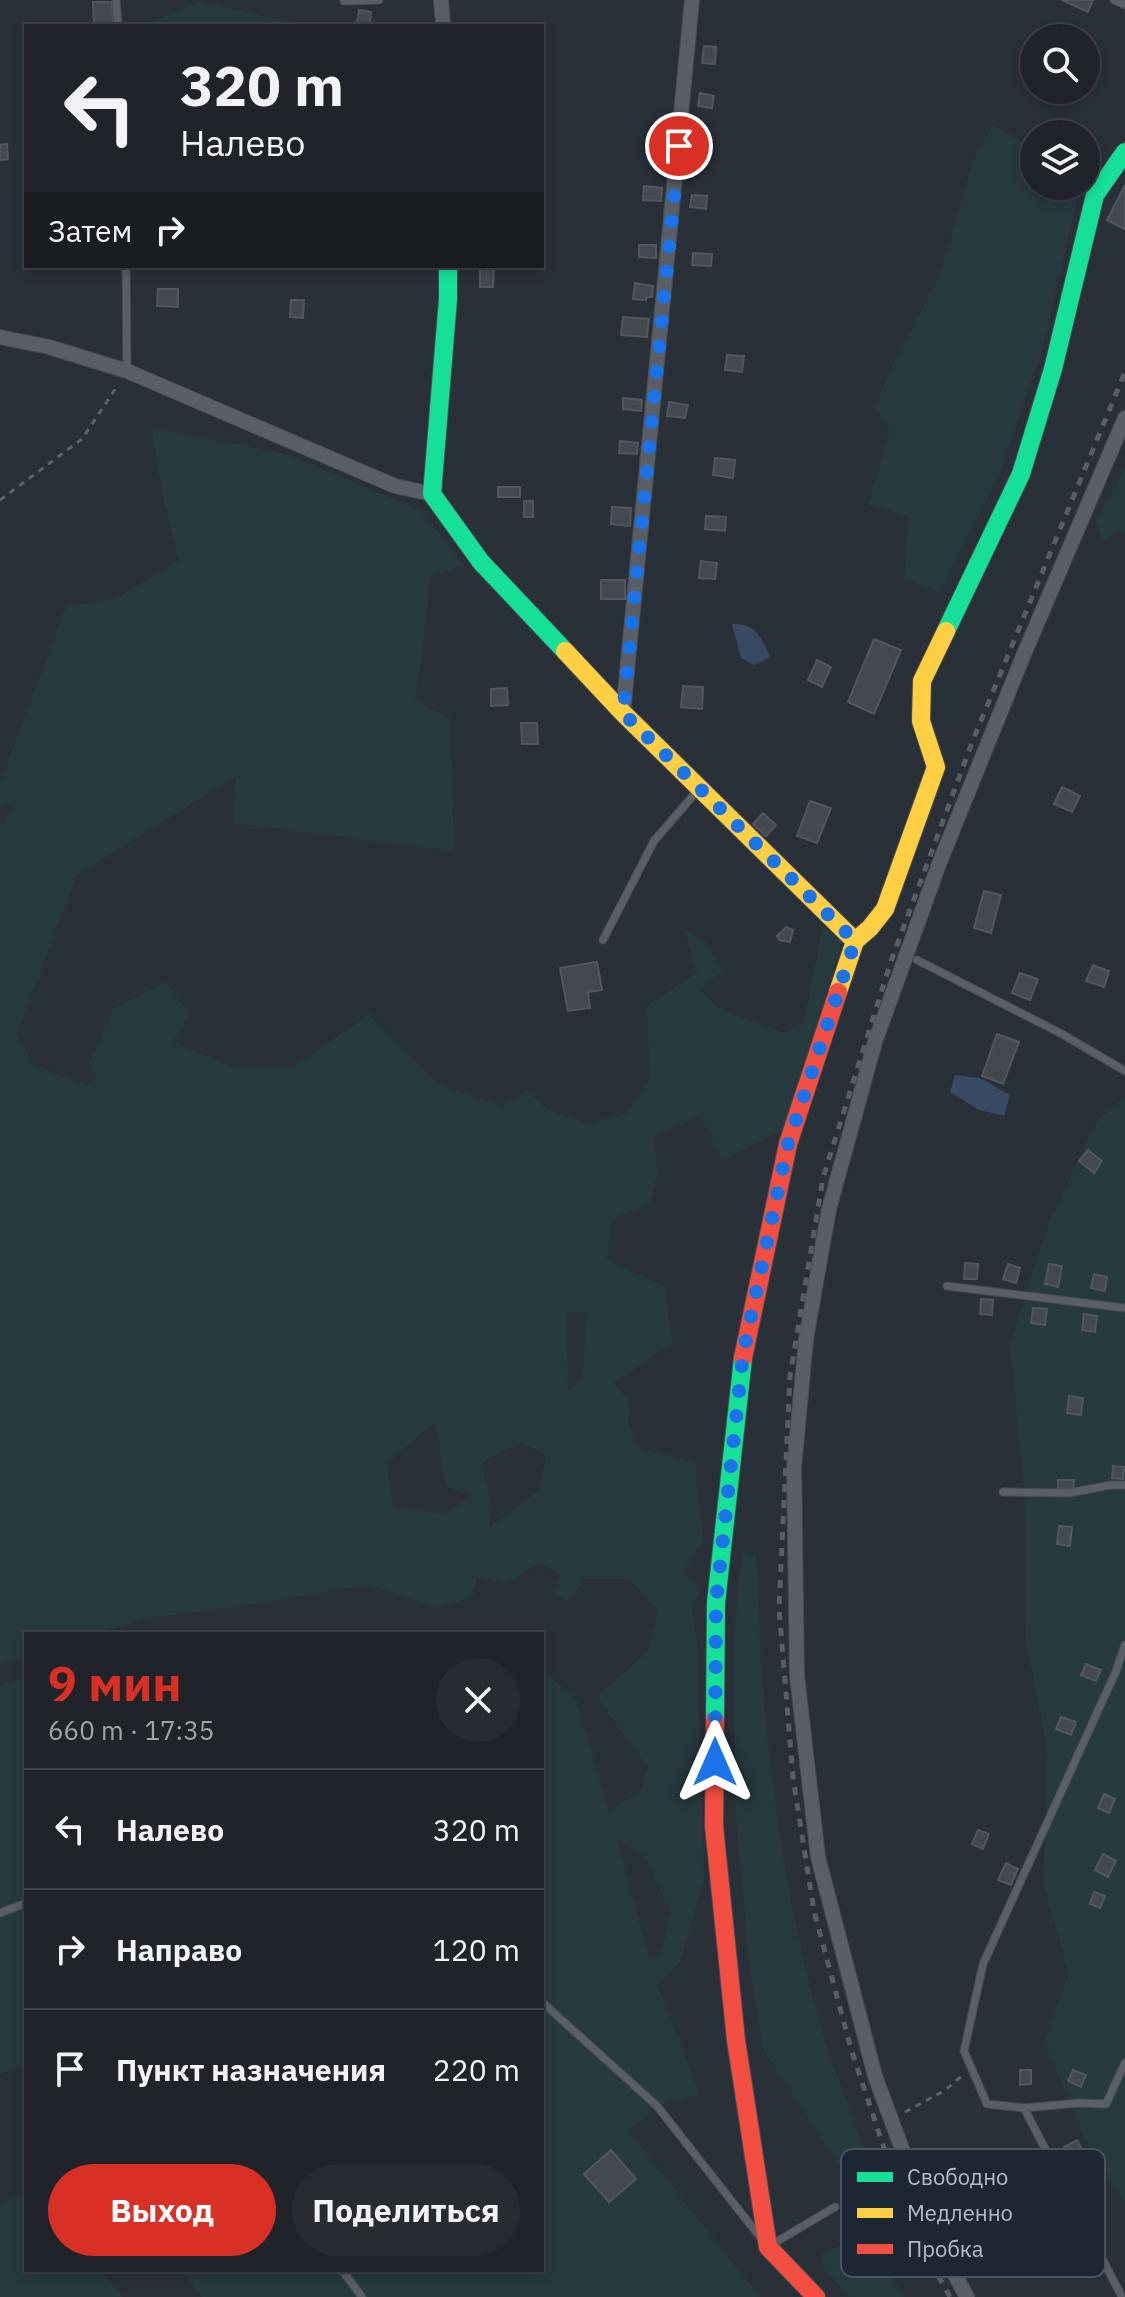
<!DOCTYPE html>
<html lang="ru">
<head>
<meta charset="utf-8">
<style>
	body { margin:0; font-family:"IBM Plex Sans",sans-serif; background:#282c32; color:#f1f3f6; height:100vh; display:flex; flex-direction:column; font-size:30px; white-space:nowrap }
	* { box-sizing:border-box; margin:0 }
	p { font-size:26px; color:#a2a4a8 }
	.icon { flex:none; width:44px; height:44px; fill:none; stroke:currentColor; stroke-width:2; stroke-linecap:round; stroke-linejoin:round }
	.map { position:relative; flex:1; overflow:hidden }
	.drawer { position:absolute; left:24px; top:1632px; width:520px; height:640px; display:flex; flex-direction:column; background:#20242a; border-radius:0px; box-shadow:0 4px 12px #0003,0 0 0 2px #3d4147 }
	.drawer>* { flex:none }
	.hud { position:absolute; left:24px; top:24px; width:520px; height:244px; border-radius:0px; box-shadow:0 4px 12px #0003,0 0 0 2px #3d4147; background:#20242a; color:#f1f3f6; overflow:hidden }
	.controls { position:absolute; left:1020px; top:24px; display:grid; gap:16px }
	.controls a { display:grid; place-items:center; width:80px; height:80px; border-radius:50%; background:#20242a; box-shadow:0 4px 12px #0003,0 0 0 2px #3d4147; font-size:40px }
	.pin { position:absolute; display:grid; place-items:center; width:68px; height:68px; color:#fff; margin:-34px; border:4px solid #fff; border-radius:50%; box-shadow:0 2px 8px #0007 }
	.me { position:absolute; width:88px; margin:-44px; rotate:0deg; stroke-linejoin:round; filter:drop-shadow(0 0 6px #0008) }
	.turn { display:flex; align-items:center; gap:28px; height:168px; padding:0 24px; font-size:36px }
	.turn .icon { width:104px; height:104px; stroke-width:2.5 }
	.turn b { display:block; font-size:56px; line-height:68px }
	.then { display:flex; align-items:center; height:76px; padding:0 24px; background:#0003; gap:16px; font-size:30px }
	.round { display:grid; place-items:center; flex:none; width:84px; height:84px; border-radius:42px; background:#282c32 }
	.summary { display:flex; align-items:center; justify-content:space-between; height:136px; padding:0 24px }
	h1 { font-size:48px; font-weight:700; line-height:60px; color:#d93025 }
	.button { display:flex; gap:16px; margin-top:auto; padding:16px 24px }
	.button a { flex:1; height:92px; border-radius:48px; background:#d93025; color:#fff; font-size:32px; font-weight:700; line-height:92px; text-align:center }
	.button a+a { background:#282c32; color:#f1f3f6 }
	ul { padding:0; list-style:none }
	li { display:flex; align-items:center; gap:24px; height:120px; padding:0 24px; border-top:2px solid #3d4147 }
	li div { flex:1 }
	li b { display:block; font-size:30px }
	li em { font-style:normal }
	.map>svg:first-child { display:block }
	.green { fill:#273a3e; fill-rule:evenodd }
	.water { fill:#384963 }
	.building { fill:#444950; stroke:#52575f; stroke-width:2 }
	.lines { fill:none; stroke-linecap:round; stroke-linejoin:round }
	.lane-casing { stroke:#484c53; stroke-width:9 }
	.street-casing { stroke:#484c53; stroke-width:16 }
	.fast-casing { stroke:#484c53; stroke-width:20 }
	.slow-casing { stroke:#484c53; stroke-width:20 }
	.jam-casing { stroke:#484c53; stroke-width:20 }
	.path { stroke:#5d636a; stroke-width:3; stroke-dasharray:6 6; stroke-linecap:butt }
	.lane { stroke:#5a5e66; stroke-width:7 }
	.street { stroke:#5a5e66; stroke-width:14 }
	.fast { stroke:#16e098; stroke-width:18 }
	.slow { stroke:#ffcf43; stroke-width:18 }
	.jam { stroke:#f24e42; stroke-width:18 }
	.rail { stroke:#595d64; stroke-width:5; stroke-dasharray:8 8; stroke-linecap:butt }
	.route { stroke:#1a73e8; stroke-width:14; stroke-dasharray:0 25.2 }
	.key { fill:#1d2633; stroke:#4a5360; stroke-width:2 }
	.key-label { font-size:22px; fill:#b4bcc9 }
</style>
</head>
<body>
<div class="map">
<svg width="1125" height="2297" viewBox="0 0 1125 2297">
	<rect width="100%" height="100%" fill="#2a3038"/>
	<g class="green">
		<polygon points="199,2 296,23 296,26 153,26 153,21"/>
		<polygon points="993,125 1034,149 1034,186 1080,186 1042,351 1000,474 941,593 905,579 909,516 868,505 890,431 874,408 892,366 940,275 973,161"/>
		<path d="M151,428L287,454L420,510L464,565L429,577L427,613L415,700L450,718L454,851L234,823L236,776L77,875L17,1034L34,1065L86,1085L97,1080L89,1063L114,1008L165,982L190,1013L173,1042L231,1066L294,1067L369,1014L437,1084L502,1106L527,1091L548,1110L589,1124L627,1113L651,1077L646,1006L697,972L684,929L705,942L723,971L700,989L720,1009L784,1033L804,1022L823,925L842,942L785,1129L722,1160L701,1116L653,1136L658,1171L650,1204L612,1219L607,1259L665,1287L672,1343L614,1383L628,1399L629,1424L637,1447L695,1463L703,1542L683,1572L701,1589L692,1613L697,1640L704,1879L681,1961L657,1984L700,2094L657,2106L629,2131L760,2297H202L182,2270H542V1669L576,1699L609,1812L641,1790L647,1767L597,1697L650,1649L658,1610L628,1579H584L569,1601L555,1596L560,1574L539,1563L507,1584L477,1577L472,1598L433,1607L368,1585L235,1607L140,1619L95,1634H26V1657L0,1665V827L16,802L0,807V783L66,606L116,599L179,560L164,501ZM566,1311L587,1314L582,1377L568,1393ZM435,1422L446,1486L470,1495L446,1514L393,1507L387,1463ZM520,1443L546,1454L539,1491L489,1527L492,1511L482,1462ZM617,1840L643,1854L671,1913L661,1952L650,1961Z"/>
		<polygon points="1125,468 1125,531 1102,541 1097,521"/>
		<polygon points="1122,1099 1125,1099 1125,2203 1085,2139 1044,2042 1069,1974 1044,1886 1047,1749 1026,1640 1025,1499 1010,1342 1050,1220 1097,1121"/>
		<path d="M742,1552L756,1555C761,1711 776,1865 818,2016C832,2066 853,2116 870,2165L866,2174L855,2175L839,2165L764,2051L749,1963L736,1813L734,1697V1636Z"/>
		<polygon points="26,1677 26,2064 0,2074 0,1685"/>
		<polygon points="26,2193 26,2270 100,2270 123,2297 0,2297 0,2203"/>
		<polygon points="844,2244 871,2246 904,2297 849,2297 822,2266 823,2253"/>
	</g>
	<g class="water">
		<path d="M732,624C757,624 761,637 770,657L754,665L741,658Z"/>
		<polygon points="955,1075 980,1078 1010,1095 1004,1116 979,1110 950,1092"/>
	</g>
	<g class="building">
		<polygon points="1062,0 1093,0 1088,12"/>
		<polygon points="93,2 112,2 113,25 94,25"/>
		<polygon points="359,10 371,12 370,25 357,23"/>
		<polygon points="704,46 716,47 715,64 702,63"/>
		<polygon points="700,93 714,96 712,108 698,106"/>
		<polygon points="7,144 8,159 0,160 0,145"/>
		<polygon points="650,144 667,145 666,158 649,157"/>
		<polygon points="1125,185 1125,228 1124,229 1107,220"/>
		<polygon points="644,186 662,188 661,201 643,200"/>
		<polygon points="692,195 707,196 706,209 690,207"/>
		<polygon points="639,245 656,245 656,258 639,257"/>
		<polygon points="693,253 712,254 711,266 692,265"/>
		<polygon points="480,269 494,269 493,287 480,287"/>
		<polygon points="635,283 653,286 652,297 647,297 646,300 633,299"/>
		<polygon points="158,289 178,289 178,307 157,306"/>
		<polygon points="291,300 304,300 303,318 290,317"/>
		<polygon points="623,317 649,319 647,337 621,335"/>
		<polygon points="727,355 744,356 742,372 725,370"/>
		<polygon points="623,398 642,400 641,411 623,409"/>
		<polygon points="669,402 688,405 685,418 667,416"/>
		<polygon points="620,441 638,443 637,454 619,453"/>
		<polygon points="715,458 735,460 733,478 713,475"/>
		<rect x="498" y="487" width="22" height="10"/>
		<rect x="524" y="501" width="9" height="16"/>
		<polygon points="612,507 631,508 630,526 611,524"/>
		<polygon points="706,516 726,517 725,531 705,529"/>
		<polygon points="701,561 717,563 715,579 699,578"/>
		<rect x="601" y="580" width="24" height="19"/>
		<polygon points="874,639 901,650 874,714 848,702"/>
		<polygon points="817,660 831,667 822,687 808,680"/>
		<polygon points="683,686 703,687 702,709 681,707"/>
		<polygon points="507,688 508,705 491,706 491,689"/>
		<polygon points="521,723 537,723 538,744 522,744"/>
		<polygon points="1062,787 1080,796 1072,812 1054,804"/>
		<polygon points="810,801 831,808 817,843 797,836"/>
		<polygon points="763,813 776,825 766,836 753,824"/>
		<polygon points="984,891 1001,895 991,933 974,928"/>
		<polygon points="786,927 793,930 790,942 779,940 777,936"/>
		<polygon points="597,962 602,990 588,992 590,1008 568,1011 560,968"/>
		<polygon points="1093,965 1109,971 1104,987 1086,981"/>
		<polygon points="1020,973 1038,979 1030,1000 1012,993"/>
		<polygon points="997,1034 1019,1042 1003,1084 982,1076"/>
		<polygon points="1088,1150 1102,1161 1094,1173 1079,1161"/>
		<polygon points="965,1263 978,1264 977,1279 964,1279"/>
		<polygon points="1008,1264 1020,1268 1016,1283 1003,1279"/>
		<polygon points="1049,1264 1062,1266 1058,1287 1045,1284"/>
		<polygon points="1094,1274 1107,1277 1105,1291 1091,1288"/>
		<polygon points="981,1299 993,1300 992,1315 980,1314"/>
		<polygon points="1033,1308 1047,1309 1045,1325 1031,1323"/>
		<polygon points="1084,1314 1097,1316 1095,1332 1082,1330"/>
		<polygon points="1069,1396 1083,1398 1081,1415 1067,1413"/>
		<polygon points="1113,1466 1124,1467 1123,1479 1112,1478"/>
		<polygon points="1058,1480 1074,1480 1073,1489 1058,1489"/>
		<polygon points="1059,1526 1072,1527 1070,1546 1057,1544"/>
		<polygon points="1086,1664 1101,1670 1096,1681 1081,1675"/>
		<polygon points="1061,1717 1076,1722 1071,1735 1056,1729"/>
		<polygon points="1104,1794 1115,1799 1109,1813 1098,1808"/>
		<polygon points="978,1830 989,1834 983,1849 972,1844"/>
		<polygon points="1103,1854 1116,1861 1108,1877 1095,1870"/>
		<polygon points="1006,1863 1018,1869 1011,1885 998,1880"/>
		<polygon points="1094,1892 1105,1896 1100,1908 1090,1904"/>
		<polygon points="1020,2070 1031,2070 1031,2084 1020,2085"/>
		<polygon points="1073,2070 1086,2075 1081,2087 1068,2081"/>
		<polygon points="1077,2140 1083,2152 1070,2158 1064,2147"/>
		<polygon points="611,2150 636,2179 609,2202 584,2174"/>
	</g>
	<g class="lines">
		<defs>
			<g id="lane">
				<polyline points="116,0 118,26"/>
				<polyline points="1114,0 1125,5"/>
				<polyline points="344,1 379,0"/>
				<polyline points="126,266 127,371"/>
				<polyline points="603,940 654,841 698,790"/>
				<polyline points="917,960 1062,1034 1125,1071"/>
				<polyline points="947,1286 1125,1308"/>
				<polyline points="1003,1492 1069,1493 1111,1485 1125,1485"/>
				<polyline points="1125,1645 1116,1671 983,1964 964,2051 987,2104 1024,2108 1078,2103 1106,2104 1125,2063"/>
				<polyline points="0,1913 26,1903"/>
				<polyline points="542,2002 657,2106 760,2237"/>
				<polyline points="1024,2108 1122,2297"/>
				<polyline points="771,2245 835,2207"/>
				<polyline points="342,2270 362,2297"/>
			</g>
			<g id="street">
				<polyline points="441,0 443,26"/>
				<polyline points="0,337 49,347 127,371 395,486 432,494"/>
				<polyline points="623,713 692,0"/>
				<polyline points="967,2297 935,2238 875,2076 818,1857 797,1676 794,1468 806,1339 829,1209 875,1042 939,864 1024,654 1125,418"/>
			</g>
			<g id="fast">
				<polyline points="448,266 448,299 432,494 481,562 565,651"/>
				<polyline points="946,631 1021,474 1053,369 1095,195 1125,152"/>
				<polyline points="715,1720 716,1603 743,1358"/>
			</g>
			<g id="slow">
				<polyline points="565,651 623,713 855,941 838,992"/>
				<polyline points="855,941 870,928 885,909 936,767 921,721 922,681 946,631"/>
			</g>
			<g id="jam">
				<polyline points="743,1358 788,1144 838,992"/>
				<polyline points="715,1720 714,1826 736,2040 768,2247 816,2297"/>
			</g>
		</defs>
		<use href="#lane" class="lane-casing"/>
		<use href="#street" class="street-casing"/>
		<use href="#fast" class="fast-casing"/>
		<use href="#slow" class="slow-casing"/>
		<use href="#jam" class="jam-casing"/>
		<g class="path">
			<polyline points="0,500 82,439 118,385"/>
			<polyline points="905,2112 944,2091 962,2076"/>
			<polyline points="846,2201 872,2187 887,2152"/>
		</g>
		<use href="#lane" class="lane"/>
		<use href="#street" class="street"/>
		<use href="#fast" class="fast"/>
		<use href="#slow" class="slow"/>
		<use href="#jam" class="jam"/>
		<polyline class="rail" points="950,2297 916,2236 886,2154 851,2049 814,1911 793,1778 779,1608 790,1376 823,1178 891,961 973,740 1125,372"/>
	</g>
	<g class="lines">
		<polyline class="route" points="679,146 623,713 855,941 788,1144 743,1354 716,1603 715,1762"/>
	</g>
	<rect x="841" y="2149" width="264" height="128" rx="12" class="key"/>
	<rect x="857" y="2172" width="36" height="10" fill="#16e098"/>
	<rect x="857" y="2208" width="36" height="10" fill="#ffcf43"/>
	<rect x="857" y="2244" width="36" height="10" fill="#f24e42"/>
	<g class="key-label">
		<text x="907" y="2185">Свободно</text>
		<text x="907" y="2221">Медленно</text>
		<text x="907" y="2257">Пробка</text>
	</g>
</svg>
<div class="controls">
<a><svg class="icon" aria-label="search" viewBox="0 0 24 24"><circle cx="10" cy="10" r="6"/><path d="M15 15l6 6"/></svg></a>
<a><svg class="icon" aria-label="layers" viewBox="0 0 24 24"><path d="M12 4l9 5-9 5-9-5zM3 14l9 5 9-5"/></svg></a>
</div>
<div class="pin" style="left:679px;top:146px;background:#d93025"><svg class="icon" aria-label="arrive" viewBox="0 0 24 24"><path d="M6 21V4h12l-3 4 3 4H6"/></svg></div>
<svg class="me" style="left:715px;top:1762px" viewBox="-20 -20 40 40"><path d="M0-17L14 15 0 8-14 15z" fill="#1a73e8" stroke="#fff" stroke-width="4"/></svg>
<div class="hud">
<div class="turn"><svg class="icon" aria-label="left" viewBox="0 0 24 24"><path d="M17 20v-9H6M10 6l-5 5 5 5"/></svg><div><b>320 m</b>Налево</div></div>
<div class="then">Затем<svg class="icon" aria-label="right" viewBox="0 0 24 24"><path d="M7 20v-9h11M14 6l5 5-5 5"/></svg></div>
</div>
<section class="drawer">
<div class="summary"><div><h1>9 мин</h1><p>660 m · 17:35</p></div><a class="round"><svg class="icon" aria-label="close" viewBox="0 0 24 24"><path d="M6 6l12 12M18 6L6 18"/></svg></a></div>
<ul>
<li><svg class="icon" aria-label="left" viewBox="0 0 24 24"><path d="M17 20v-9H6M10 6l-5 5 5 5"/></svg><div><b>Налево</b></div><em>320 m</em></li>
<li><svg class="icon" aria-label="right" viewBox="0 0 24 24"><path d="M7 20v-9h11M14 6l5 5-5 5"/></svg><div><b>Направо</b></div><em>120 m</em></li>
<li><svg class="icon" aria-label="arrive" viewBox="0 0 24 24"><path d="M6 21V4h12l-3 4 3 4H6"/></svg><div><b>Пункт назначения</b></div><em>220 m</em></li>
</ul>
<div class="button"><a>Выход</a><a>Поделиться</a></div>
</section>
</div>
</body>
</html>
